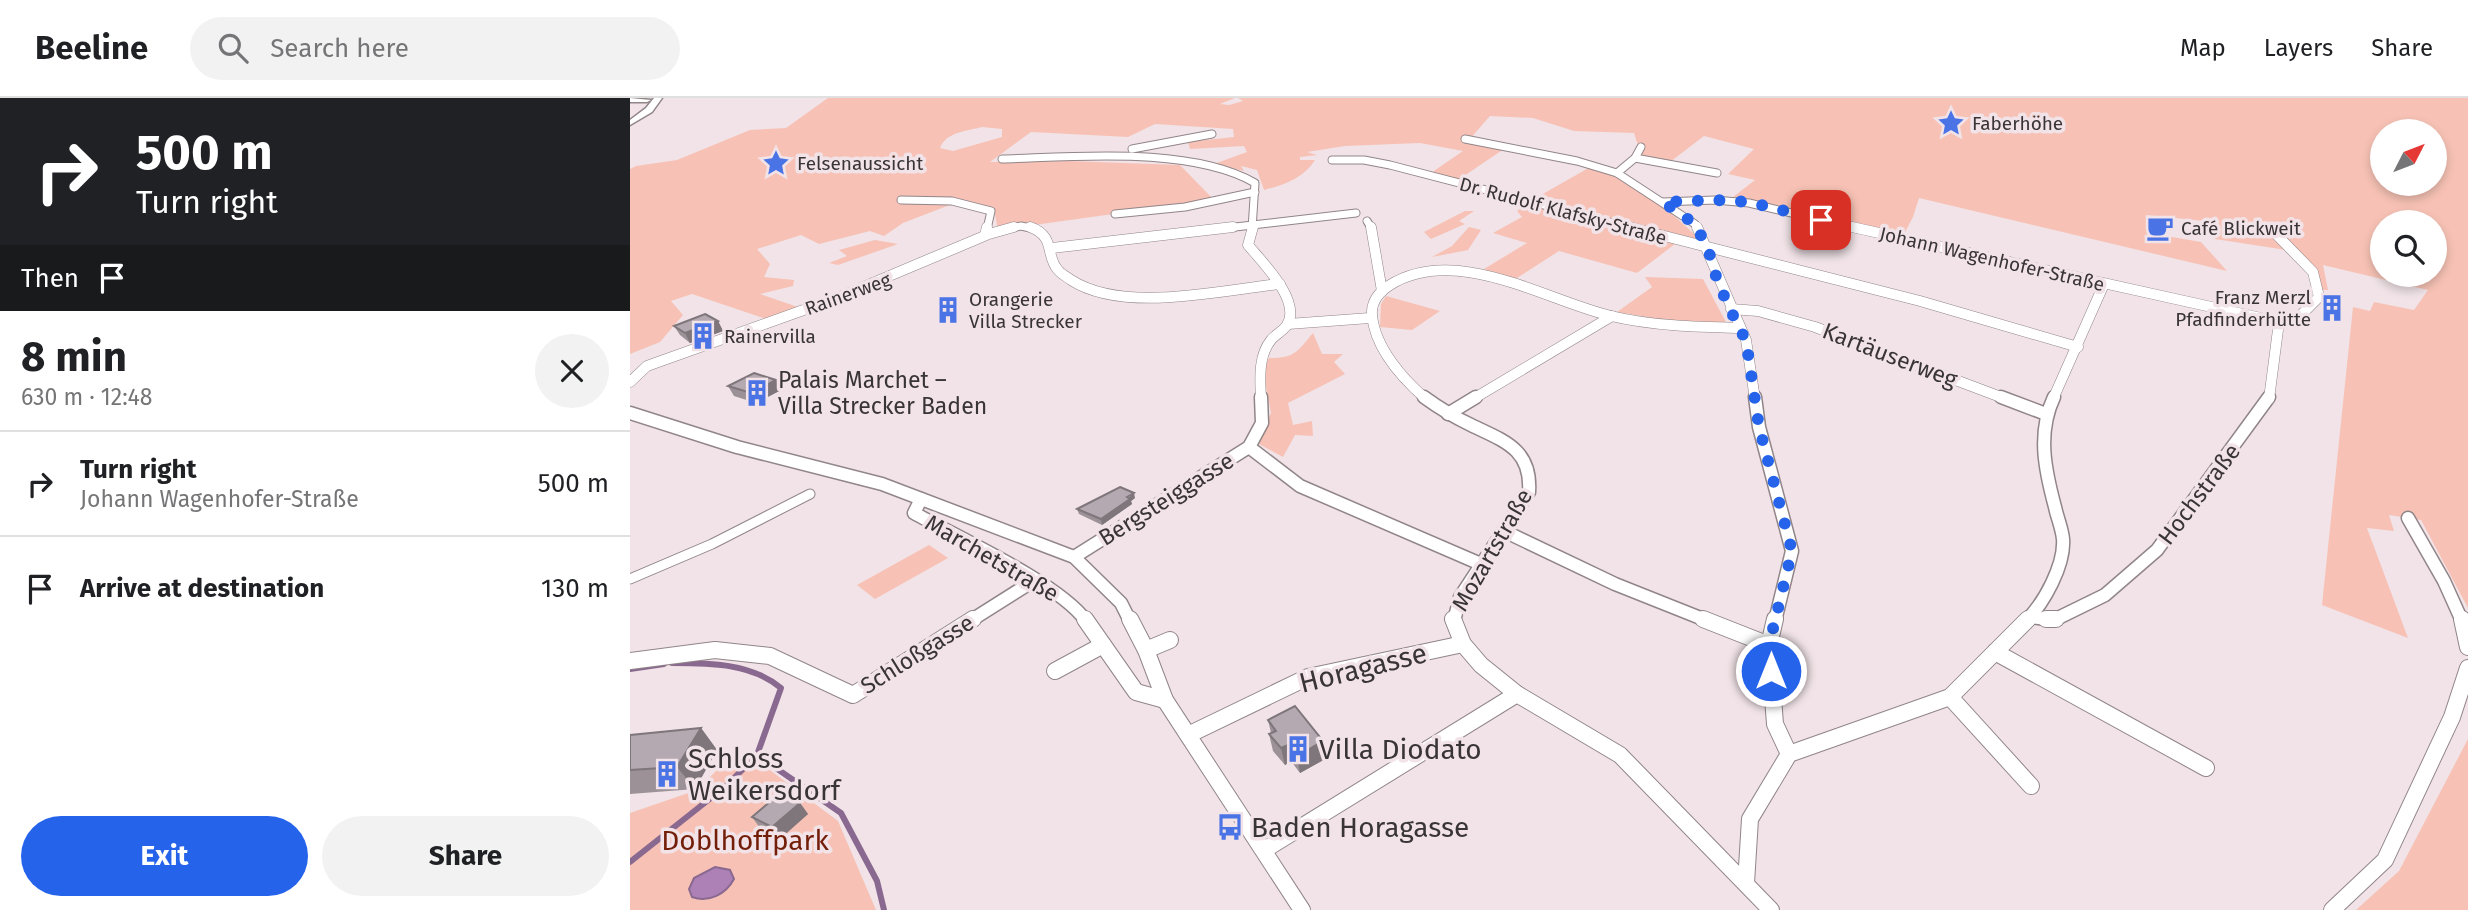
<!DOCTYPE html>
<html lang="en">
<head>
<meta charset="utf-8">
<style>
	body { margin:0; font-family:"Fira Sans",sans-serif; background:#f2f2f2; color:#202124; height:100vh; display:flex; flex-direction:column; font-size:26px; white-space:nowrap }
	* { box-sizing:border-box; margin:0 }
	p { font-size:23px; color:#757577 }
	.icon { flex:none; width:38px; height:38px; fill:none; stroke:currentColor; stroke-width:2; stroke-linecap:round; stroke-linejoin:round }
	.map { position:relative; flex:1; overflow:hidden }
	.sheet { display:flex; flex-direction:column; background:#fff; width:630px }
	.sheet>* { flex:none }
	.guide { background:#202124; color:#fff; overflow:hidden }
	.needle { width:46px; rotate:48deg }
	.fabs { position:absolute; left:1740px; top:21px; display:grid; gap:14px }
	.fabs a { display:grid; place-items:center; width:77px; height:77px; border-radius:50%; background:#fff; box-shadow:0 4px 10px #0003; font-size:35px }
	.pin { position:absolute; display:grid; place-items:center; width:60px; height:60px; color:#fff; margin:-30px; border-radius:14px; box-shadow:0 4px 10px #0006 }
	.me { position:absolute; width:77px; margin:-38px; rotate:0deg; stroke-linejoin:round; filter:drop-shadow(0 0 5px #0008) }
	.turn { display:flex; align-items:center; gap:24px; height:147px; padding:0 21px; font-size:32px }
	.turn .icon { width:91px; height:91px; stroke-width:2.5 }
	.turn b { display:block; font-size:49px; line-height:60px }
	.then { display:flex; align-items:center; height:66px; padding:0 21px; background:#0003; gap:14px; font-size:26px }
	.round { display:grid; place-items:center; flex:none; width:74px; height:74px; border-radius:37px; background:#f2f2f2 }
	.summary { display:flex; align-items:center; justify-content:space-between; height:119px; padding:0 21px }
	h1 { font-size:42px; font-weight:700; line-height:52px }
	.primary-button { display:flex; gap:14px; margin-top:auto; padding:14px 21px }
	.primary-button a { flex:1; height:80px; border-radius:42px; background:#2563eb; color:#fff; font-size:28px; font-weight:700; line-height:80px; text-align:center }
	.primary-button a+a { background:#f2f2f2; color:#202124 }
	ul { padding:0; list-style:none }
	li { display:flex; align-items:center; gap:21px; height:105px; padding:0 21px; border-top:2px solid #e0e0e0 }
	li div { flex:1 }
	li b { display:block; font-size:26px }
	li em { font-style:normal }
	header { display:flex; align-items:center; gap:42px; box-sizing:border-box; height:98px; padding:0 35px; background:#fff; border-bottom:2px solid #e0e0e0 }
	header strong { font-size:33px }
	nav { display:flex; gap:38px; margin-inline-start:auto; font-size:24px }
	.search { width:490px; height:63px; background:#f2f2f2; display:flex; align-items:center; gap:18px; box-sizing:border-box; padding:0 24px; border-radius:38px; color:#757577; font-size:26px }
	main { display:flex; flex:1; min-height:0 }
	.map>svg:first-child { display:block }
	.green { fill:#f7c2b5; fill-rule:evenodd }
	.water { fill:#ad80b6; stroke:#8a6990; stroke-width:2 }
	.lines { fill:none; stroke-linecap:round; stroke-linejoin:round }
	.stream { stroke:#8a6990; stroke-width:6 }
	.pedestrian-casing { stroke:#918588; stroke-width:11 }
	.minor-far3-casing { stroke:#918588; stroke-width:9 }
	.minor-far2-casing { stroke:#918588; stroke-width:11 }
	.minor-far1-casing { stroke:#918588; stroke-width:15 }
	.minor-casing { stroke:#918588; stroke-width:18 }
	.tertiary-casing { stroke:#918588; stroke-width:3 }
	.pedestrian { stroke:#fff; stroke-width:9 }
	.minor-far3 { stroke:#fff; stroke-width:7 }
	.minor-far2 { stroke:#fff; stroke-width:10 }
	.minor-far1 { stroke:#fff; stroke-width:12 }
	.minor { stroke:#fff; stroke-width:16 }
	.tertiary { fill:#fff; fill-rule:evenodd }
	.wall { fill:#9b9197 }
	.shaded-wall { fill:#7e767b }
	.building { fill:#b4a9b0; stroke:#7e767b; stroke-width:2 }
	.route { stroke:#2563eb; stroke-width:12; stroke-dasharray:0 21.6 }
	.labels { text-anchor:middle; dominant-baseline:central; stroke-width:7; stroke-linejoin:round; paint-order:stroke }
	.far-poi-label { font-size:19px; fill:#393436; stroke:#f1e3e7; text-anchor:start }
	.far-street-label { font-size:19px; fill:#393436; stroke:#f1e3e7 }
	.street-label { font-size:23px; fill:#393436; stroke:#f1e3e7 }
	.poi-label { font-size:23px; fill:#393436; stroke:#f1e3e7; text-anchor:start }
	.near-street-label { font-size:28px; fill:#393436; stroke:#f1e3e7 }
	.near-poi-label { font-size:28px; fill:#393436; stroke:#f1e3e7; text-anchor:start }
	.near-park-label { font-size:28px; fill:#731e09; stroke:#f1e3e7 }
</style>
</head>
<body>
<header>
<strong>Beeline</strong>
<div class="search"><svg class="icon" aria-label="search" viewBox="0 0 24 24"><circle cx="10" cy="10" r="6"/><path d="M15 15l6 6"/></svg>Search here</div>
<nav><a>Map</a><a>Layers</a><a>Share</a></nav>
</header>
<main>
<section class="sheet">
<div class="guide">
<div class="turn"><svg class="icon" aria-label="right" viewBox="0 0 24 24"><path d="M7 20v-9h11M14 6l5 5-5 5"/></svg><div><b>500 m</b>Turn right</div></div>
<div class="then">Then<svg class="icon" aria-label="arrive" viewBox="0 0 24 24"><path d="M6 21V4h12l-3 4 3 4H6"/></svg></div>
</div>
<div class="summary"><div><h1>8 min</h1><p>630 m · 12:48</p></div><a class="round"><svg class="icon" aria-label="close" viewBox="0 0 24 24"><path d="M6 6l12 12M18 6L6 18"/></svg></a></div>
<ul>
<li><svg class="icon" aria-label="right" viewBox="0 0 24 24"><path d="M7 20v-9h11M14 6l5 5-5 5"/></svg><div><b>Turn right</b><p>Johann Wagenhofer-Straße</p></div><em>500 m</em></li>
<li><svg class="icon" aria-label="arrive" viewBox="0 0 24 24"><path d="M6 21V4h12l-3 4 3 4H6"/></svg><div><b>Arrive at destination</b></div><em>130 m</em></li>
</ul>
<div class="primary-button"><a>Exit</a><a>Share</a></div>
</section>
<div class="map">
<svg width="1838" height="812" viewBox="0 0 1838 812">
	<rect width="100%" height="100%" fill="#f1e3e7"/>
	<g class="green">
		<path d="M198,0H605L590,6L599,7L613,3L608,0H1838V510L1791,422L1759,417L1764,433L1737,430L1778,540L1692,507L1723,209L1740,213L1744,204L1784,212L1798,192L1693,167L1698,192H1692L1669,154L1585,141L1574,123L1516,117L1525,136L1571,144L1597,173L1289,100L1283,119L1273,138L1103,99L1125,82L1098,76L1124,51L1074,38L1040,64L1012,60L1004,35L944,33L903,20L860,18L839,42L874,51L828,82L801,75L833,53L790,45L715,48L677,54L687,57L670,59V62H685C674,80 654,87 634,92L627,72L611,68L614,73L584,66L617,54L614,48L560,51L558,44L604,39L603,31L525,26L498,39L401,34L360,64L439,63L550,67L584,102L368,132L364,112L330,103L273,125L254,138L240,133L189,146L171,137L127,151L140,166L134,179L164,182L163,188L130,196L168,209L136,221L62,196L41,203L53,217L30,244L0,256V71L6,68L47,62L120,32L156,30ZM352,29L372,31V39L323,53L310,50C316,34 337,33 352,29ZM1752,33H1804V86H1752ZM1752,124H1804V177H1752Z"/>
		<path d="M962,68C1004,83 1039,111 1070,142L1064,144L904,101Z"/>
		<polygon points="897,106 1045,146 1007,175 929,153 884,182 854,171 897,145 863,135 892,119 887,113"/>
		<polygon points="835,113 844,113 829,123 835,126 801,141 794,134"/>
		<polygon points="839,129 851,132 838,152 802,159 822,148"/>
		<polygon points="245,142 268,146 208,167 199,165 217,158 209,152"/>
		<polygon points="1015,179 1073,181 1097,226 1046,224 987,214 1022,189"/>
		<polygon points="756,198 810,213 782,232 750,229 751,206"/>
		<path d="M683,235L692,256H713L704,264L715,276L658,305L663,327L682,323L683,338L665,337L653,359L627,345L641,315L633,273L639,260C665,260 667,254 683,235Z"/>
		<polygon points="299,447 318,460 245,501 227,487"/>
		<polygon points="1838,641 1838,812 1726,812 1769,773"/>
		<polygon points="102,657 133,667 208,723 246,812 0,812 0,715 67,692"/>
	</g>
	<path class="water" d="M85,769L100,772L104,781C96,796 79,805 62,799L59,791L64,780Z"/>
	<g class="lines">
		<g class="stream">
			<path d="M42,565C79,565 121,565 151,590L127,657L211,715L247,783L254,812"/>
			<polyline points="0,571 34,566"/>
			<polyline points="0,764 96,688 127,657"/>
		</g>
		<defs>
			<polyline id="pedestrian" points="0,481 82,446 180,396"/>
			<g id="minor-far3">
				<polyline points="835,41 947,63 987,75 1065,126 1068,131"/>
				<polyline points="502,51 582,36"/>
				<polyline points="1005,60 1087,75"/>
				<path d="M372,61C446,59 560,48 625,85L622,131"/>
				<polyline points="702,62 734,62 760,67 1006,131"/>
				<polyline points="987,75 1005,60 1011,49"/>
				<polyline points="271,102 322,103 361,113 357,131"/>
				<polyline points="1033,104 1085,102 1119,105 1229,131"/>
				<polyline points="485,116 555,109 625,94"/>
				<polyline points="737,123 742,131"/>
				<polyline points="376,131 391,128 405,131"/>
				<polyline points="588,131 726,115"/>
			</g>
			<g id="minor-far2">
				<path d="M400,129C426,138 415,158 428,172C431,176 437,179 441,182C494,216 591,192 650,186"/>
				<path d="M623,129L618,147C632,164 672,203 657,227C653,233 645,237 641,242C628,258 630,282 631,301"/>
				<polyline points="741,129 752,193"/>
				<polyline points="999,129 1290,203 1448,249"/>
				<polyline points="1067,129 1116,242 1125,301"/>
				<polyline points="1222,129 1649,224"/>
				<polyline points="355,137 357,129"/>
				<polyline points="422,150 603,129"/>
				<polyline points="1101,211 1128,213 1185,229 1376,301"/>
				<polyline points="658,226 740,220"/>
				<polyline points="0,284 17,268 207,200 359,136 384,129"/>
				<path d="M796,301C773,281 745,250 742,217C741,203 749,194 760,187C826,146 915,202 981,218C1023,228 1067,229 1109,230"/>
				<polyline points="843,301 982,218"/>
				<polyline points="1423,301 1474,186"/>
				<polyline points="1639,301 1649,224 1664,224 1689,199 1683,174 1640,130"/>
			</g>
			<g id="minor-far1">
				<path d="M794,299C809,310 824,319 841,327C874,343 902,351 899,394L830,499L824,523"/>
				<polyline points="1125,299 1129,329 1162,453 1145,523"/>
				<polyline points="1371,299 1416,316"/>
				<polyline points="0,315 107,349 252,386 444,459 491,505 500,523"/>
				<polyline points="818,316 846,299"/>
				<polyline points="619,349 670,388 853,467"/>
				<path d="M291,401L284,415C327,439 430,486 456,523"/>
				<polyline points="1778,420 1814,483 1832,523"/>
				<polyline points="876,434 985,486 1078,523"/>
				<polyline points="444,459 619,349 632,325 631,299"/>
				<polyline points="1400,519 1424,522 1475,497 1527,452 1639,299"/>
				<polyline points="340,523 405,482"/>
				<path d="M1396,523C1414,505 1435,467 1433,441C1432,430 1427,419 1425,409C1415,372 1407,335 1424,299"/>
			</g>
			<g id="minor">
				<polyline points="455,521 506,594 535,602"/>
				<polyline points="500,521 516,552 535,602 672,812"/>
				<polyline points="823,521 833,546 851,567 887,596 990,657 1141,812"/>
				<polyline points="1073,521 1139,547"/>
				<polyline points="1145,521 1139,547 1145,626 1159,656"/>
				<polyline points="1416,521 1426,521"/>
				<polyline points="1832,521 1838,549"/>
				<polyline points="516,552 540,542"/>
				<polyline points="1365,554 1576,670"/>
				<polyline points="0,563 85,552 140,558 223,597 343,521"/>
				<polyline points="425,573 473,547"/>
				<polyline points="1320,599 1401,688"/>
				<polyline points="558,637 678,579 833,546"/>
				<polyline points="634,752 887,596"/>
				<polyline points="1116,785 1120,721 1159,656 1320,599 1398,521"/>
				<polyline points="1702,812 1755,762 1822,619 1838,570"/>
			</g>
			<g id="tertiary">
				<polygon points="0,0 21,2 17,4 0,4"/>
				<polygon points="24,0 32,0 22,14 0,27 0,22 16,10"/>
			</g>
		</defs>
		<use href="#pedestrian" class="pedestrian-casing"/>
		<use href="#minor-far3" class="minor-far3-casing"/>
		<use href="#minor-far2" class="minor-far2-casing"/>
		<use href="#minor-far1" class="minor-far1-casing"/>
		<use href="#minor" class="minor-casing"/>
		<use href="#tertiary" class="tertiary-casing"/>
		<use href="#pedestrian" class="pedestrian"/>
		<use href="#minor-far3" class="minor-far3"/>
		<use href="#minor-far2" class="minor-far2"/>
		<use href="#minor-far1" class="minor-far1"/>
		<use href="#minor" class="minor"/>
		<use href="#tertiary" class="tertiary"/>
	</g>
	<g class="wall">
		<polygon points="88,223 93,233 60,245 50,237 44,228"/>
		<polygon points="146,282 151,292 126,305 104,298 98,288"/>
		<polygon points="505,400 501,403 502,406 472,427 449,416 447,411"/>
		<polygon points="638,622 693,643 697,660 670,675 661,663 655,667 643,653 639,636 641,635"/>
		<polygon points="71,630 87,652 65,691 0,696 0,637"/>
		<polygon points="170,705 178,716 151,740 130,730 122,719"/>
	</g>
	<g class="shaded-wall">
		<polygon points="88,223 93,233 60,245 55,235"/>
		<polygon points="146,282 151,292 126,305 121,295"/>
		<polygon points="504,395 505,400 501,403 502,406 472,427 471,421"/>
		<polygon points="71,630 87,652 65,691 47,669"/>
		<polygon points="693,643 697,660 670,675 667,658"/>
		<polygon points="658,647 661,663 655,667 651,650"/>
		<polygon points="170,705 178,716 151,740 142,729"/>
	</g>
	<g class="building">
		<polygon points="75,216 88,223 55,235 44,228"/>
		<polygon points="124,275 146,282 121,295 98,288"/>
		<polygon points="490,389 504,395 497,399 500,401 471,421 447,411"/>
		<polygon points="665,608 693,643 667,658 658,647 651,650 639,636 646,633 638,622"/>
		<polygon points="71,630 47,669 0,672 0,637"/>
		<polygon points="149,696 170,705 142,729 122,719"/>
	</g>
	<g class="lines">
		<polyline class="route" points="1141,573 1139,547 1162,453 1129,329 1116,242 1109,230 1088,185 1078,151 1065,126 1033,104 1085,102 1119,104 1191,122"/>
	</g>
	<defs>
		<symbol id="sight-bare" viewBox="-9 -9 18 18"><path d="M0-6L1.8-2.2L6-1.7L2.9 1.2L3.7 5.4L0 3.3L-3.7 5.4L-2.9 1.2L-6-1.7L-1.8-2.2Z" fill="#4a73e6" stroke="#f1e3e7" stroke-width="2.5" paint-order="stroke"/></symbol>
		<symbol id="cafe-bare" viewBox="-9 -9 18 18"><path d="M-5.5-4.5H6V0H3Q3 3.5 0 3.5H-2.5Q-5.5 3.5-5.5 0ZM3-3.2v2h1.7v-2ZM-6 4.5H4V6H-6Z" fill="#4a73e6" stroke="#f1e3e7" stroke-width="2.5" paint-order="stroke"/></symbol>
		<symbol id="building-bare" viewBox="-9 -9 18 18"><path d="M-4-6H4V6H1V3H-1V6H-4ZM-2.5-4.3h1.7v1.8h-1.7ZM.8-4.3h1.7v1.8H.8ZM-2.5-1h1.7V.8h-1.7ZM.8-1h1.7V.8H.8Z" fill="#4a73e6" stroke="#f1e3e7" stroke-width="2.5" paint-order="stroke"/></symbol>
		<symbol id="bus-bare" viewBox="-9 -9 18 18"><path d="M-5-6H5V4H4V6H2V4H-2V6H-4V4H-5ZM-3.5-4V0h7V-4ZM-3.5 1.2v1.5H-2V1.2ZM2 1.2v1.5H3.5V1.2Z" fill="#4a73e6" stroke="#f1e3e7" stroke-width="2.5" paint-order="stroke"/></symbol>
	</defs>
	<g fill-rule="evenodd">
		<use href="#sight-bare" x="1302" y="6" width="38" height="38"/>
		<use href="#sight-bare" x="127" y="46" width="38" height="38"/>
		<use href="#cafe-bare" x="1511" y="111" width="38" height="38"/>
		<use href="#building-bare" x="1683" y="191" width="38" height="38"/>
		<use href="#building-bare" x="299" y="193" width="38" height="38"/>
		<use href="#building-bare" x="54" y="219" width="38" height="38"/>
		<use href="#building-bare" x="108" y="276" width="38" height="38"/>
		<use href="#building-bare" x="649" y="632" width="38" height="38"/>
		<use href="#building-bare" x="18" y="657" width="38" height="38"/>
		<use href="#bus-bare" x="581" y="710" width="38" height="38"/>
	</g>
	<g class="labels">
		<g class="far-poi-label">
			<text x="1342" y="25">Faberhöhe</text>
			<text x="167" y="65">Felsenaussicht</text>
			<text x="1551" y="130">Café Blickweit</text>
			<text x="1681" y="199" text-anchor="end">Franz Merzl<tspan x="1681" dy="22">Pfadfinderhütte</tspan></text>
			<text x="339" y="201">Orangerie<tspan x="339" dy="22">Villa Strecker</tspan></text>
			<text x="94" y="238">Rainervilla</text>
		</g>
		<g class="far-street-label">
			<text transform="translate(933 113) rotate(15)">Dr. Rudolf Klafsky-Straße</text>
			<text transform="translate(1362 161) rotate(13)">Johann Wagenhofer-Straße</text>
			<text transform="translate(218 196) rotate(-20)">Rainerweg</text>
		</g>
		<g class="street-label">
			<text transform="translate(1260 257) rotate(21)">Kartäuserweg</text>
			<text transform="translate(1569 396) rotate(-53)">Hochstraße</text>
			<text transform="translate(536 401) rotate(-32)">Bergsteiggasse</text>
			<text transform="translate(862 452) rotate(-60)">Mozartstraße</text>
			<text transform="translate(362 460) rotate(30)">Marchetstraße</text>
			<text transform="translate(287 556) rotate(-32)">Schloßgasse</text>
		</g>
		<g class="poi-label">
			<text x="148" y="282">Palais Marchet –<tspan x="148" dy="26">Villa Strecker Baden</tspan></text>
		</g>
		<g class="near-street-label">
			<text transform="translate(733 570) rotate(-14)">Horagasse</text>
		</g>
		<g class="near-poi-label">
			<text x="689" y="651">Villa Diodato</text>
			<text x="58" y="660">Schloss<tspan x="58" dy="32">Weikersdorf</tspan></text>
			<text x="621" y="729">Baden Horagasse</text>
		</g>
		<g class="near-park-label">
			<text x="115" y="742">Doblhoffpark</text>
		</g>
	</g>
</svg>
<div class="fabs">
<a><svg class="needle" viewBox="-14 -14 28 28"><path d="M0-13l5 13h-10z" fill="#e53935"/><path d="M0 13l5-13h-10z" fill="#757577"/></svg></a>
<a><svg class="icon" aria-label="search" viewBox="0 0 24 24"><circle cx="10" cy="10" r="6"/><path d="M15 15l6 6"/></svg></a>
</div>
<div class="pin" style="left:1191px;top:122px;background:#d93025"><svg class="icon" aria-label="arrive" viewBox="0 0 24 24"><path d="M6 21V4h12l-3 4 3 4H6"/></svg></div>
<svg class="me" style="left:1141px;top:573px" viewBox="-20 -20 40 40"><circle r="17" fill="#2563eb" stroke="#fff" stroke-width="3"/><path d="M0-11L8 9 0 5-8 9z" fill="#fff"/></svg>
</div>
</main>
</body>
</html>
